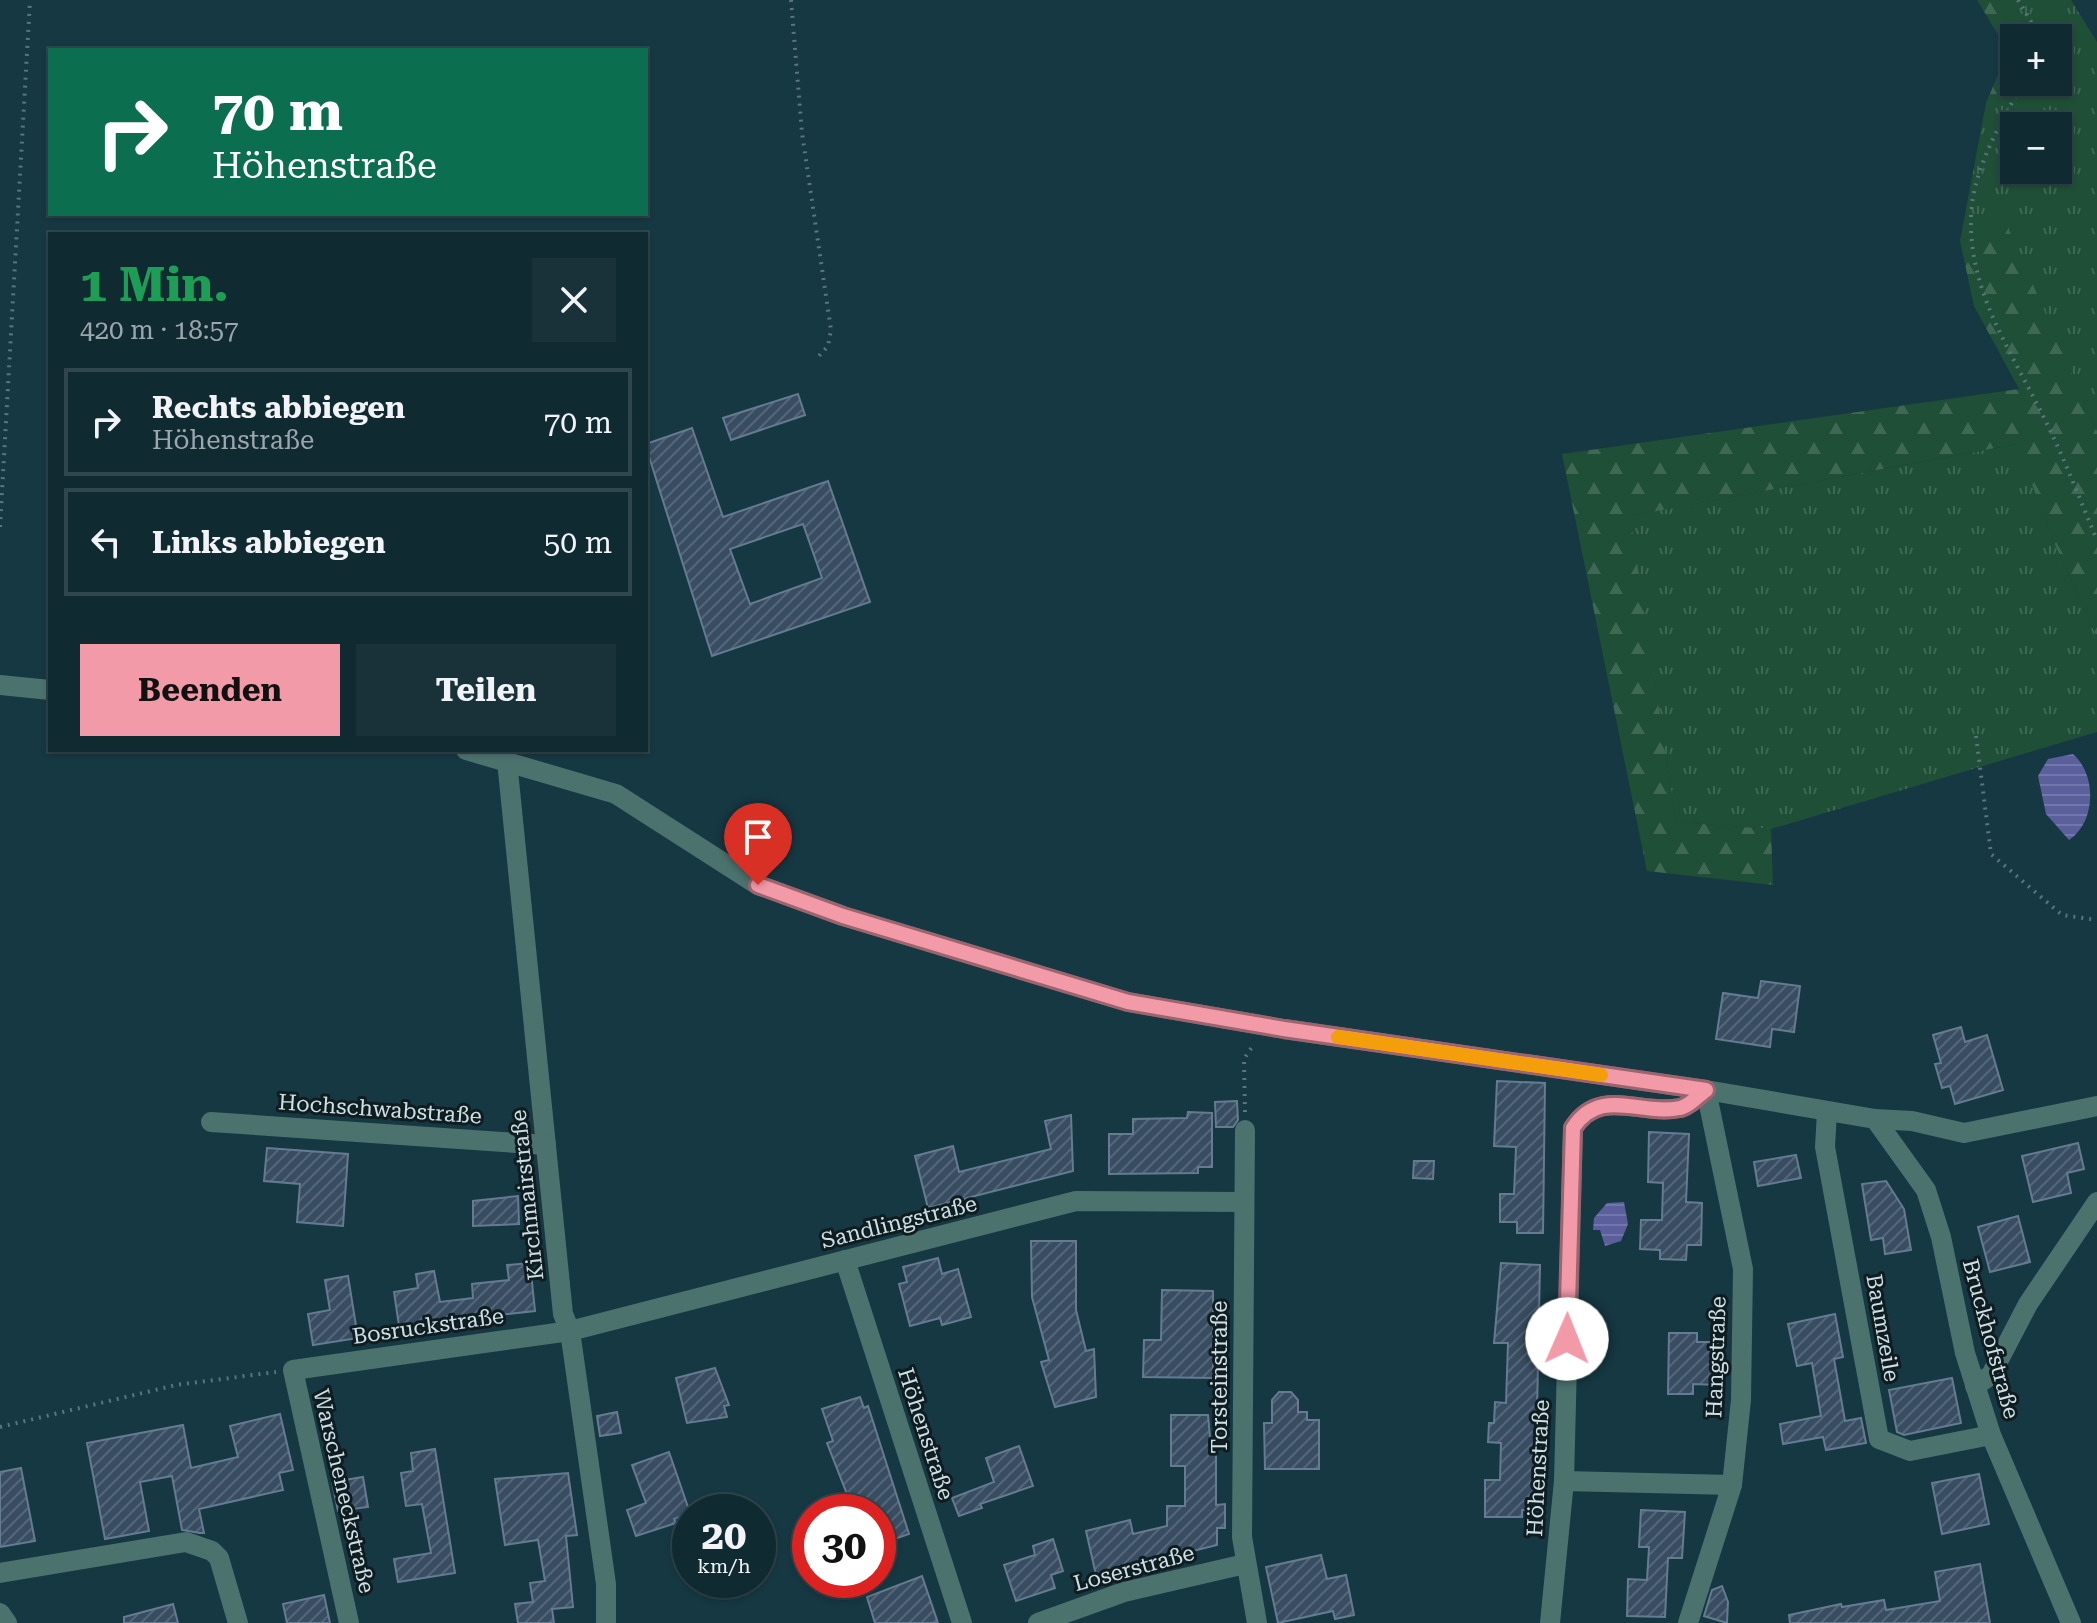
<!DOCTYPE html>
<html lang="de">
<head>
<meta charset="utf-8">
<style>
	body { margin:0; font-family:"Roboto Serif",serif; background:#19323a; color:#f1f3f6; height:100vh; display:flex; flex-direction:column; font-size:30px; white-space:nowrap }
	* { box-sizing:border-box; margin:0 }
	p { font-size:26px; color:#9ca7ac }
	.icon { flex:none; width:44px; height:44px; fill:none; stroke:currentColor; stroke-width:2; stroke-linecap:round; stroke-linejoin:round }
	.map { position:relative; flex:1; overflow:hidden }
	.drawer { position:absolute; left:48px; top:232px; width:600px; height:520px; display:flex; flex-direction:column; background:#102a32; border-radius:0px; box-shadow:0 2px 6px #0004,0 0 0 2px #30464d }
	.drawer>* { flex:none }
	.banner { position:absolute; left:48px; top:48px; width:600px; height:168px; border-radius:0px; box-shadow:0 2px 6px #0004,0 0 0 2px #30464d; background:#0b6e4f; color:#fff; overflow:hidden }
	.tools { position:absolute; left:2000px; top:24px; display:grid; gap:16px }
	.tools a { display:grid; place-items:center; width:72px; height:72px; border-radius:0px; background:#102a32; box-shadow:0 2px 6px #0004,0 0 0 2px #30464d; font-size:40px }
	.speed { position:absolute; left:672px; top:1494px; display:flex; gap:16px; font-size:40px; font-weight:700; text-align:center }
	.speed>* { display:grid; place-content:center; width:104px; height:104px; border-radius:50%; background:#102a32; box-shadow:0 2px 6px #0004,0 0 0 2px #30464d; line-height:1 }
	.speed small { font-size:20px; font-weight:400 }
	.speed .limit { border:12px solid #d22; background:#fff; color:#111 }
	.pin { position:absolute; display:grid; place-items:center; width:68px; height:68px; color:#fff; margin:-82px -34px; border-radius:50% 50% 50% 0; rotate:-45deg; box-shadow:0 0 8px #0007 }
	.pin .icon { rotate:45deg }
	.me { position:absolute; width:88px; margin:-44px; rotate:1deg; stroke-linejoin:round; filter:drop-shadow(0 0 6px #0008) }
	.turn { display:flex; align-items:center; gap:28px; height:168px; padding:0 32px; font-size:36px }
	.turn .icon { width:104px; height:104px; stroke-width:2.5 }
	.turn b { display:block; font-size:56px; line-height:68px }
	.round { display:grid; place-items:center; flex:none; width:84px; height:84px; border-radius:0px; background:#19323a }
	.overview { display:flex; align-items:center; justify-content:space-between; height:136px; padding:0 32px }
	h1 { font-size:48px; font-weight:700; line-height:60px; color:#1e9e55 }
	.primary-button { display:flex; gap:16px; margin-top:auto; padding:16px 32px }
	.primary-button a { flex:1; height:92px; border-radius:0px; background:#f39aa9; color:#111; font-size:32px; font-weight:700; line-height:92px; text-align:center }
	.primary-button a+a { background:#19323a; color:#f1f3f6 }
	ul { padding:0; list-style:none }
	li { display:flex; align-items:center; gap:24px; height:108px; margin:0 16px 12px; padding:0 16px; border:4px solid #30464d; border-radius:0px }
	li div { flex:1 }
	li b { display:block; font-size:30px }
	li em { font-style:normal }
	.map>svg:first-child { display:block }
	.grass { fill:url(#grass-tufts); fill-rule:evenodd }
	.forest { fill:url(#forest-firs) }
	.water { fill:url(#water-rules) }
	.building { fill:url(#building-hatch); stroke:#647b91; stroke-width:2; fill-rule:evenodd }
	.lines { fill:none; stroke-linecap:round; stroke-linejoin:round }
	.path { stroke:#59757e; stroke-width:4; stroke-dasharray:2 6; stroke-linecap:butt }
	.minor { stroke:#4c726e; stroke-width:20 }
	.route-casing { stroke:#9e646e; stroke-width:20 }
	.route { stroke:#f39aa9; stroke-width:14 }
	.slow { stroke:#f59e0b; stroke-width:14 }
	.labels { text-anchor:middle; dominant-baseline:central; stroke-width:6; stroke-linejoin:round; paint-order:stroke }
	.street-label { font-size:22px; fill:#cee0e6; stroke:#0f1d21 }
</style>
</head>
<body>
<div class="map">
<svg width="2097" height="1623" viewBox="0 0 2097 1623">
	<defs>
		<pattern id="grass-tufts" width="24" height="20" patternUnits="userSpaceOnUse" patternTransform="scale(2)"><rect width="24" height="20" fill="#1f4f36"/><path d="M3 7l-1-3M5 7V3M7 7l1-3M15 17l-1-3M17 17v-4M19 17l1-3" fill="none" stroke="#3e6853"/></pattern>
		<pattern id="forest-firs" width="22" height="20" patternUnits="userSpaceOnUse" patternTransform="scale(2)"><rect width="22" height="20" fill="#1f4f36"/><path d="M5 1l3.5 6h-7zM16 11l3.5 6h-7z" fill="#3e6853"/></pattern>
		<pattern id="water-rules" width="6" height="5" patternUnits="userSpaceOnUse" patternTransform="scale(2)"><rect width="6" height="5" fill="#5b609d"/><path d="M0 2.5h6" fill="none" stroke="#7176ab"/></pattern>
		<pattern id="building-hatch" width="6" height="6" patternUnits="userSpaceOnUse" patternTransform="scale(2)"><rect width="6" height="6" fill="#394d62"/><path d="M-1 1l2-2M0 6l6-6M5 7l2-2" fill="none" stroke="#546678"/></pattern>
	</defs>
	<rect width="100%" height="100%" fill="#163842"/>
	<g class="grass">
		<path d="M2011,0H2071L2097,42V431L2005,224L1960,241L1986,103H2010L2020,82H2058V38H2036ZM2014,126H2058V170H2014Z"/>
		<polygon points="2018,444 2052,538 2097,637 2097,732 1771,829 1676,822 1629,516"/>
	</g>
	<g class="forest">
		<polygon points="1977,0 2011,0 2036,38 2014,38 2014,82 2020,82 2010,103 1986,103 2008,51"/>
		<polygon points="2006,223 2097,431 2097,637 2052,538 2017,444 1630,516 1676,822 1771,829 1773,885 1647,871 1562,454 2019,389 1974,306 1960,241"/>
	</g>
	<g class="water">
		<path d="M2073,754C2097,775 2096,822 2069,840L2046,814L2038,776L2048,759Z"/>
		<polygon points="1624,1202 1628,1224 1621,1241 1605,1246 1600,1230 1593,1230 1594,1218 1607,1203"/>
	</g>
	<g class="building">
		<polygon points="798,394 805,415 731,440 723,418"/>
		<path d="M692,428L723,517L828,481L870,602L712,656L646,447V444ZM803,524L822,578L750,604L730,549Z"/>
		<polygon points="1761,981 1800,986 1794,1032 1772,1029 1770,1047 1716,1039 1723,993 1758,998"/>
		<polygon points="1961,1027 1965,1042 1987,1035 2003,1090 1955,1104 1950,1086 1942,1088 1935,1064 1941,1063 1933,1035"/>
		<polygon points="1497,1081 1545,1083 1543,1233 1517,1233 1517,1222 1500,1222 1500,1194 1514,1194 1516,1147 1494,1146"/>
		<polygon points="1237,1101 1238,1120 1233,1127 1216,1127 1215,1102"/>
		<polygon points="1188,1112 1212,1113 1212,1167 1198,1167 1198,1173 1109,1174 1109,1134 1133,1134 1133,1119 1187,1118"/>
		<polygon points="1071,1115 1073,1171 928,1208 915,1156 953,1146 959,1172 1051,1149 1045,1121"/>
		<polygon points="1649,1132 1689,1134 1686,1202 1702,1203 1701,1245 1687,1245 1686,1260 1660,1259 1660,1250 1640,1249 1641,1220 1662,1220 1663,1183 1648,1182"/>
		<polygon points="2078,1143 2084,1169 2067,1173 2071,1193 2033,1202 2022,1156"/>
		<polygon points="267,1148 348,1154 343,1226 297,1222 300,1184 264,1181"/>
		<polygon points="1796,1155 1801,1178 1758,1186 1754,1162"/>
		<polygon points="1414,1161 1434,1161 1433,1179 1413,1178"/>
		<polygon points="1886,1181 1904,1209 1911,1250 1885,1254 1883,1238 1871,1240 1862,1184"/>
		<polygon points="518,1196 519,1224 473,1226 473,1201"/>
		<polygon points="2018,1216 2030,1262 1990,1272 1978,1227"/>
		<polygon points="1031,1241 1076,1241 1076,1310 1086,1351 1094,1349 1096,1397 1055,1407 1041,1362 1049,1360 1032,1297"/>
		<polygon points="938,1258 942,1274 958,1269 971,1317 942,1325 940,1318 910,1326 899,1284 907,1282 903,1267"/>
		<polygon points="530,1263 535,1311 399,1326 394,1292 418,1288 416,1274 434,1271 440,1302 473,1298 472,1284 509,1280 507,1265"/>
		<polygon points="1501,1263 1540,1265 1535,1510 1522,1510 1522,1517 1485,1517 1485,1480 1500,1480 1501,1443 1488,1442 1489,1423 1494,1423 1495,1402 1506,1403 1508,1343 1494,1343"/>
		<polygon points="348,1276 358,1338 313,1345 308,1314 330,1310 325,1280"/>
		<polygon points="1162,1290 1213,1291 1213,1378 1143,1377 1144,1340 1161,1340"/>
		<polygon points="1835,1314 1843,1357 1834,1359 1845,1421 1861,1418 1866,1443 1826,1450 1823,1437 1783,1444 1780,1424 1821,1416 1812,1363 1797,1366 1788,1324"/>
		<polygon points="1669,1333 1697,1333 1697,1342 1718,1342 1718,1385 1693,1384 1693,1394 1668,1394"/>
		<polygon points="715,1368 729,1405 724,1406 727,1417 687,1423 676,1378"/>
		<polygon points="1952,1378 1961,1423 1904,1435 1897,1432 1889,1390"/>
		<polygon points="1279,1392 1291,1392 1298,1400 1298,1412 1307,1412 1307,1420 1319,1420 1319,1469 1265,1469 1264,1423 1272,1423 1272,1400"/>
		<polygon points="860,1397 864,1408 868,1406 909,1534 878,1545 878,1512 854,1512 827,1443 833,1441 822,1409"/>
		<polygon points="617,1412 621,1433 600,1436 597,1416"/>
		<polygon points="280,1414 293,1470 279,1473 283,1490 199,1509 204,1533 200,1533 182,1530 172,1476 140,1482 149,1531 105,1539 87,1443 183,1425 191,1468 238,1457 230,1426"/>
		<polygon points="1171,1415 1208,1415 1211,1448 1216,1448 1216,1505 1225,1504 1225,1528 1217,1528 1217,1545 1096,1575 1086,1531 1130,1520 1133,1534 1167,1526 1167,1506 1185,1506 1185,1466 1171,1466"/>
		<polygon points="1019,1446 1033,1486 980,1504 982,1508 959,1516 952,1498 994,1482 986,1458"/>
		<polygon points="435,1449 455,1573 398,1582 394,1559 431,1553 422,1504 406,1506 401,1473 413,1471 411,1453"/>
		<polygon points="669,1452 690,1513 674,1519 676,1523 636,1536 627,1510 646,1503 632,1465"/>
		<polygon points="21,1468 35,1541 0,1547 0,1472"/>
		<polygon points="568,1473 577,1535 566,1536 573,1607 552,1609 554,1623 518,1623 515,1604 533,1602 530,1583 545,1581 538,1540 505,1545 495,1479"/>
		<polygon points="1979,1474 1989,1524 1942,1534 1932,1483"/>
		<polygon points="363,1477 368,1507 338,1511 332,1482"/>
		<polygon points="1641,1510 1685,1512 1682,1558 1668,1558 1665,1617 1627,1616 1628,1579 1647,1580 1649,1547 1639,1547"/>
		<polygon points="1053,1539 1063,1571 1051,1575 1055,1588 1016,1601 1004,1565 1035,1555 1033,1546"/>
		<polygon points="1321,1555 1327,1579 1346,1575 1354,1615 1335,1619 1333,1611 1278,1623 1266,1567"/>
		<polygon points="1980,1564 1990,1623 1790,1623 1789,1615 1841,1604 1842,1607 1884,1600 1886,1610 1940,1601 1935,1572"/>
		<polygon points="922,1576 938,1623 875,1623 867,1597"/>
		<polygon points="1722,1586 1728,1602 1727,1623 1704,1616 1712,1590"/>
		<polygon points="324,1595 330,1623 287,1623 283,1604"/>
		<polygon points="173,1604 178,1623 124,1623 124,1617"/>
	</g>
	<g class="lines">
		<g class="path">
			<polyline points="791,0 802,133 831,330 828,346 818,357"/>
			<polyline points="2018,0 2036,30 2037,38"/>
			<path d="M2023,82C2001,124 1972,169 1971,218C1969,295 2014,355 2046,422C2065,460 2080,500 2097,540"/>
			<polyline points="0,527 30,0"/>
			<polyline points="1976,736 1991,854 2062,915 2097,920"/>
			<polyline points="1245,1112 1244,1059 1254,1044"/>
			<polyline points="0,1427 176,1385 276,1372"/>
		</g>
		<g class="minor">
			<polyline points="0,685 50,690"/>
			<polyline points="466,750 616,794 758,885 843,916 1128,1002 1284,1029 1706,1090 1875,1119 1912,1121 1964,1133 2097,1106"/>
			<polyline points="507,761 563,1314 570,1331 606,1584 606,1623"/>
			<polyline points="1827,1112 1825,1147 1879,1439 1910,1451 1991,1435"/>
			<polyline points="1875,1119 1926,1190 1941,1237 1965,1353 1991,1435 2071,1623"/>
			<polyline points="211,1122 546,1145"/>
			<polyline points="1245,1130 1242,1537 1257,1623"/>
			<polyline points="845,1260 962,1623"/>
			<polyline points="1975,1386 1991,1375 2028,1304 2097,1202"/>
			<polyline points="1564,1481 1732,1485"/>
			<polyline points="0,1573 186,1542 212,1551 219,1558 238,1623"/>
			<polyline points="0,1613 7,1623"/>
			<polyline points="349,1623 293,1370 570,1331 1076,1201 1244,1202"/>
			<polyline points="1038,1623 1124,1592 1245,1564"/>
			<path d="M1550,1623L1564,1481L1573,1128C1600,1086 1640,1116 1680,1108C1688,1107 1699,1095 1706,1090"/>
			<polyline points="1688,1623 1732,1485 1741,1400 1743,1269 1706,1090"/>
		</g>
	</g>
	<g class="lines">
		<defs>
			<path id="route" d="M758,885L843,916L1128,1002L1284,1029L1706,1090C1699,1095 1688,1107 1680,1108C1640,1116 1600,1086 1573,1128L1567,1339"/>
		</defs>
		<use href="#route" class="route-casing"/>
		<use href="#route" class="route"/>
		<polyline class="slow" points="1338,1037 1601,1075"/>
	</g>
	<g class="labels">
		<g class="street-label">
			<text transform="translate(380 1109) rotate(4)">Hochschwabstraße</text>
			<text transform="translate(527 1195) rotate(-96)">Kirchmairstraße</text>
			<text transform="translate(899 1222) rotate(-14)">Sandlingstraße</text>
			<text transform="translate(428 1326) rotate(-8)">Bosruckstraße</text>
			<text transform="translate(1883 1328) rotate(80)">Baumzeile</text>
			<text transform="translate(1991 1339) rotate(75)">Bruckhofstraße</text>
			<text transform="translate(1716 1357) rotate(-88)">Hangstraße</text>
			<text transform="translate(1219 1377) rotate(-90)">Torsteinstraße</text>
			<text transform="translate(926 1434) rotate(72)">Höhenstraße</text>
			<text transform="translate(1538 1468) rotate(-87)">Höhenstraße</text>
			<text transform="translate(344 1491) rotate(77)">Warscheneckstraße</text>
			<text transform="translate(1134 1568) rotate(-15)">Loserstraße</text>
		</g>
	</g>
</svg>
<div class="tools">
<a>+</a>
<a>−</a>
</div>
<div class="speed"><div>20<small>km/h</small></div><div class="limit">30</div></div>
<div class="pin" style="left:758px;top:885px;background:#d93025"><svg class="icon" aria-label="arrive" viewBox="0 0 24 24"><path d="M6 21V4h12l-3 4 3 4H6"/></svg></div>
<svg class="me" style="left:1567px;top:1339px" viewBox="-20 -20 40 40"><circle r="19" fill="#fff"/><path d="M0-13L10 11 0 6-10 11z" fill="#f39aa9"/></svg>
<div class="banner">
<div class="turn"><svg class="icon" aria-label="right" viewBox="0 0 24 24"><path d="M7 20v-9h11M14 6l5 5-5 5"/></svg><div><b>70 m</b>Höhenstraße</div></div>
</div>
<section class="drawer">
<div class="overview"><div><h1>1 Min.</h1><p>420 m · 18:57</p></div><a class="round"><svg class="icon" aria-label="close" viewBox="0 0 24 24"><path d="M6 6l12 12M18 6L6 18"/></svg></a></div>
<ul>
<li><svg class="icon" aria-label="right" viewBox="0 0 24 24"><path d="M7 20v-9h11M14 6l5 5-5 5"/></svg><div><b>Rechts abbiegen</b><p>Höhenstraße</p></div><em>70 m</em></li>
<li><svg class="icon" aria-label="left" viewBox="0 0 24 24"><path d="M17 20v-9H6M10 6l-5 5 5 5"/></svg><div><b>Links abbiegen</b></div><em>50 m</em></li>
</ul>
<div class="primary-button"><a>Beenden</a><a>Teilen</a></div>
</section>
</div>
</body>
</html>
